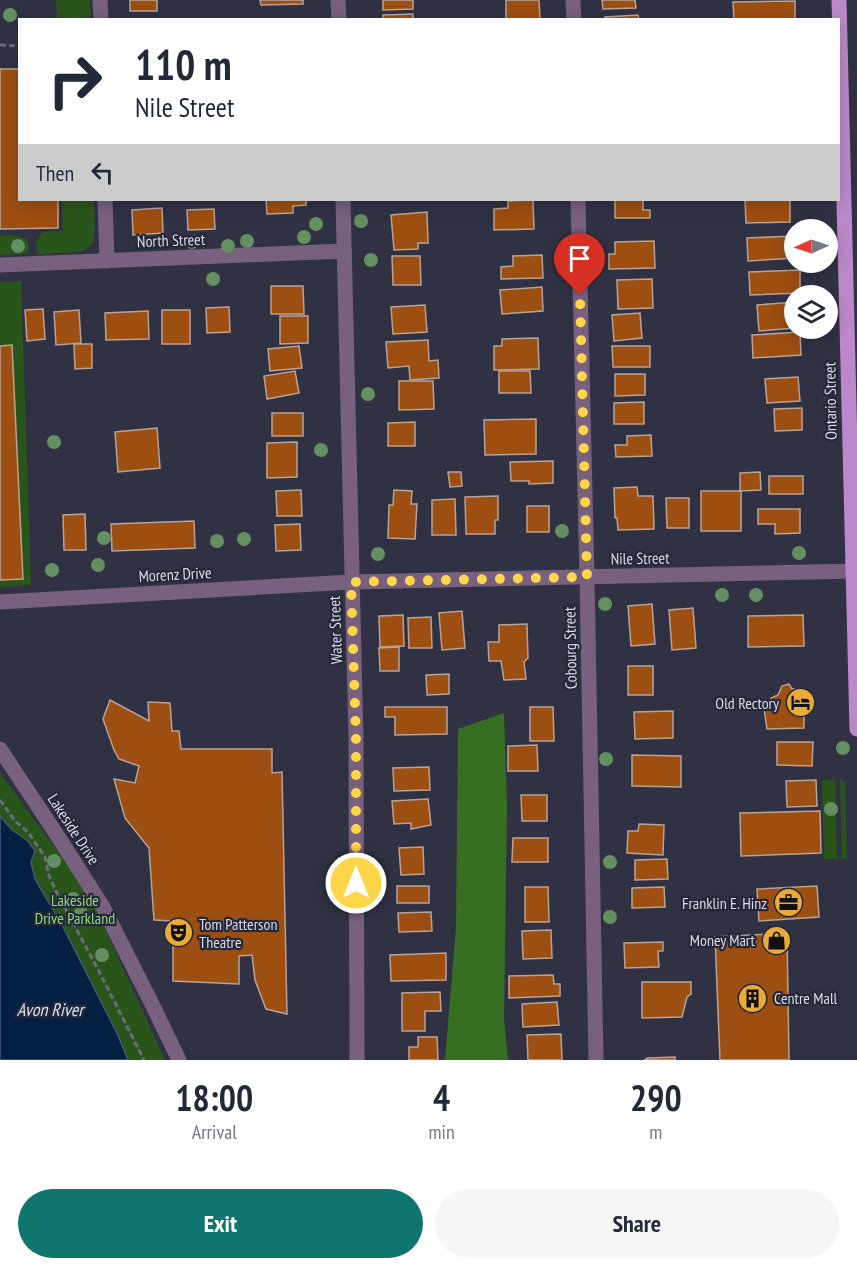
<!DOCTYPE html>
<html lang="en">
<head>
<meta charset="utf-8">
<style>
	body { margin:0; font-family:"PT Sans Narrow",sans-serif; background:#f6f6f7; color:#1f2937; height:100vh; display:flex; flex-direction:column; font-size:22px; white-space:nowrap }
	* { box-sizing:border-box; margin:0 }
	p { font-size:20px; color:#747a83 }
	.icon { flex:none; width:33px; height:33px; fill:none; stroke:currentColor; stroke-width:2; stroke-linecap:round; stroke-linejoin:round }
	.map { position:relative; height:1060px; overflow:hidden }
	.side { display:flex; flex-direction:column; background:#fff; flex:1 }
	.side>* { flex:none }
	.banner { position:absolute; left:18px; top:18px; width:822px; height:183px; border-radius:0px; box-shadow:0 3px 15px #0003; background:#fff; color:#1f2937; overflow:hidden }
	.needle { width:39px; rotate:267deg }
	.buttons { position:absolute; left:784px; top:219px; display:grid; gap:12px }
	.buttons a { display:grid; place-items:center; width:54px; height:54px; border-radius:50%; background:#fff; box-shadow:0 3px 15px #0003; font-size:30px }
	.pin { position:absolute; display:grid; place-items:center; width:51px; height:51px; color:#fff; margin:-62px -26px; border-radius:50% 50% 50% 0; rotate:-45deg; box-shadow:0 0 6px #0007 }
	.pin .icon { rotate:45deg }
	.me { position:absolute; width:66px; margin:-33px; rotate:0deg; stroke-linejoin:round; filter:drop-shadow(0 0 4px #0008) }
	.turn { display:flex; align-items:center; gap:21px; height:126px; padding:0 18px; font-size:27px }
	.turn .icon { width:78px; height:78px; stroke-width:2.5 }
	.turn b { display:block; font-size:42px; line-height:51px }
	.then { display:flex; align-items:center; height:57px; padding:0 18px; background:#0003; gap:12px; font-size:22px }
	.eta { display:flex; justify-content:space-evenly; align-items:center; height:102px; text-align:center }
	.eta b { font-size:36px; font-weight:700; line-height:42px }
	.primary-button { display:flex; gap:12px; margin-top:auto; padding:12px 18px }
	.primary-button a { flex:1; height:69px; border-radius:36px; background:#0f766e; color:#fff; font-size:24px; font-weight:700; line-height:69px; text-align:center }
	.primary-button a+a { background:#f6f6f7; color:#1f2937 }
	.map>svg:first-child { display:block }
	.green { fill:#2a551a }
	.forest { fill:#366f22 }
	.water { fill:#031f42; stroke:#445874; stroke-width:1.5 }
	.building { fill:#9d4e11; stroke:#b9a397; stroke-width:1.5 }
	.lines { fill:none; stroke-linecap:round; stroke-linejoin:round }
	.path { stroke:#6b6d7d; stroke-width:3; stroke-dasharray:6 3; stroke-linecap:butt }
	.street { stroke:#78607f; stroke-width:15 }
	.primary { stroke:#bb89c9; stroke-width:15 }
	.tree { fill:#648f60 }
	.route { stroke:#ffd54a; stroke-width:10; stroke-dasharray:0 18 }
	.labels { text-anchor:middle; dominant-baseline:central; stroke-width:4.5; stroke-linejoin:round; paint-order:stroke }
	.street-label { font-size:16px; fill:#dadce7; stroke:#262839 }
	.poi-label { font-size:16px; fill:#dadce7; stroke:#262839; text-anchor:end }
	.park-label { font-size:16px; fill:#8edb76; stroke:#262839 }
	.water-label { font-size:18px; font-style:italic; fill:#d2e1f4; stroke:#262839 }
</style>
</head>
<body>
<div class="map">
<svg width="857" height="1060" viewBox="0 0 857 1060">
	<rect width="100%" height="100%" fill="#303244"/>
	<g class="green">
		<polygon points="56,0 90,0 91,19 57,19"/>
		<polygon points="63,200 94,200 95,227 93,244 82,252 38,254 36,240 43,232 63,231 62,201"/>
		<polygon points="14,235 27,239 29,245 28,254 0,255 0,236"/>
		<polygon points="21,281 31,585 0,587 0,282"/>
		<polygon points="0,773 68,865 94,904 165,1060 128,1060 117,1033 63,927 35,879 31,862 28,841 12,830 0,816"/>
		<polygon points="822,780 835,780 837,859 824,859"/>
		<polygon points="840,780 845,782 847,858 842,859"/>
	</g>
	<polygon class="forest" points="504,713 507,805 504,1019 508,1060 445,1060 456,927 458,729"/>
	<polygon class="water" points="0,816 12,830 28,841 35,851 31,862 35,879 63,927 117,1033 128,1060 0,1060"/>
	<g class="building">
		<rect x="130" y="0" width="27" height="11"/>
		<polygon points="260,0 303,0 303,4 261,5"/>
		<polygon points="383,0 413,0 413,9 383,10"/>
		<polygon points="506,0 539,0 540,20 506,20"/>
		<polygon points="602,0 635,0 636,8 603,9"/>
		<polygon points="795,1 795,20 734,20 733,2"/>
		<polygon points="413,14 413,20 383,20 383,15"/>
		<polygon points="638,15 639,20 605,20 605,17"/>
		<polygon points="0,69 20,69 20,200 58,200 58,228 0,229"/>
		<polygon points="266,200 306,200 306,205 293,206 293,213 267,214"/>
		<polygon points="533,200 534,229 494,230 494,209 508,208 508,201"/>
		<polygon points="615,200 643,200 643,210 650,210 650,218 615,218"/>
		<polygon points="745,200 790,200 790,222 746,223"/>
		<polygon points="162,208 163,233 133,235 132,210"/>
		<polygon points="214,209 215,229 188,230 187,210"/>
		<polygon points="427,212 428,243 418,243 418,249 394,250 391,215"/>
		<polygon points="795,236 795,258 748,261 747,238"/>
		<polygon points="654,241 655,268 609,269 609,254 615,254 615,242"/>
		<polygon points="542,255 543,278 501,279 501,267 513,266 513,256"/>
		<polygon points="392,256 420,256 421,285 393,285"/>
		<polygon points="800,270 800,293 750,295 749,272"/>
		<polygon points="652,279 653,308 618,309 617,280"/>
		<polygon points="271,286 303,286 304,314 271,314"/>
		<polygon points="542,287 543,311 502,314 500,290"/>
		<polygon points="795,302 795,328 759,331 757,305"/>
		<polygon points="425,305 427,332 393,334 391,307"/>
		<polygon points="229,307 230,332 207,333 206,308"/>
		<polygon points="43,309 45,339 27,341 25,310"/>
		<polygon points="79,310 81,343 56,345 54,312"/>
		<rect x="162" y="310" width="28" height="34"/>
		<polygon points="148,311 149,339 106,340 105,313"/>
		<polygon points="640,313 642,338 614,341 612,315"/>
		<polygon points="280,316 308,316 308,343 280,344"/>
		<polygon points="800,332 801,355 753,358 752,335"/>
		<polygon points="538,338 539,369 494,370 494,346 502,346 502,339"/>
		<polygon points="428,340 429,361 438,360 439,378 410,380 409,366 388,368 386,342"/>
		<polygon points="74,344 92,344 92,368 75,369"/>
		<polygon points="12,345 23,579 0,580 0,346"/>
		<polygon points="299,346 302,368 270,371 268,349"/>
		<polygon points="612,346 650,346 650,367 613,367"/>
		<polygon points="295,371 299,393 267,399 264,376"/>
		<polygon points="499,371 530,371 531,393 499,393"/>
		<polygon points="615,374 645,374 645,395 615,396"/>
		<polygon points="798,377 800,401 767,403 765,379"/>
		<polygon points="399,381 433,381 434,409 399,410"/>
		<polygon points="644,402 644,424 614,424 614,403"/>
		<polygon points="802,408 802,430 775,431 774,409"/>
		<rect x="272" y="413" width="31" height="23"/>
		<polygon points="536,419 536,454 485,455 484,420"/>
		<polygon points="415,422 415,446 388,446 388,423"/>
		<polygon points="157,428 160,468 118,472 115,432"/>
		<polygon points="651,435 652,456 616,457 615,445 627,445 627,436"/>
		<polygon points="297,442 297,477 267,478 267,443"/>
		<polygon points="553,461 553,483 529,484 529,481 511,481 510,462"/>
		<polygon points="448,472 461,472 462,486 450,487"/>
		<polygon points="760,472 761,490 740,491 740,473"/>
		<rect x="769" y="476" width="34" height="18"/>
		<polygon points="637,487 638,496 653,496 654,529 618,530 617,518 615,518 614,488"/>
		<polygon points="301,490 302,516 277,516 276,491"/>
		<polygon points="394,490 412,491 411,504 417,504 415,539 388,538 389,505 393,505"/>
		<rect x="701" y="491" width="40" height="40"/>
		<polygon points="498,496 498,520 495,520 495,534 466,534 465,497"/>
		<polygon points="666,498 689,498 689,528 667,528"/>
		<polygon points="455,499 456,535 432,535 432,500"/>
		<rect x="527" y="506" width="22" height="26"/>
		<polygon points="758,509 800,509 800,533 775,534 775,524 758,524"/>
		<polygon points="85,514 86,550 64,550 63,515"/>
		<polygon points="194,521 195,548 112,551 111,524"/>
		<polygon points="300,524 301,550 276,551 275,525"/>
		<polygon points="652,604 655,644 631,646 628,606"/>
		<polygon points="693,608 696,648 672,650 669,610"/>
		<polygon points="462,611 465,648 442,650 439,613"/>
		<polygon points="403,615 404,646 380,647 379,616"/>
		<polygon points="803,615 804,646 748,647 748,616"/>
		<polygon points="431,617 432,648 409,648 408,618"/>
		<polygon points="527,624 528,658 524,662 526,679 504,680 501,661 489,661 488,642 499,642 499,625"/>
		<polygon points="399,647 399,671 380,671 379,648"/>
		<rect x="628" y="666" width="25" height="29"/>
		<polygon points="449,674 449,694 427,695 426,675"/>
		<polygon points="789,684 792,689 804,689 804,728 767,729 764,708 771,698 778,695 782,686"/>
		<polygon points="110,700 149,721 148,702 170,703 172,731 179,731 181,749 272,749 272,773 282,772 287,1014 266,1009 255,980 252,955 239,956 239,984 173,981 173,921 154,920 149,848 125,818 114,779 135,783 139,766 119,759 114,750 103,719"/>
		<polygon points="385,707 447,707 447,734 395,735 395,717 385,717"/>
		<polygon points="530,707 553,707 554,741 530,741"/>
		<polygon points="673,711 673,738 635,739 634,712"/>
		<polygon points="777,742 813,742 812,766 777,765"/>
		<polygon points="537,745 538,771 508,771 508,746"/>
		<polygon points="632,755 681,756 681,787 632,786"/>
		<polygon points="429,767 430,790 394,791 393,768"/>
		<polygon points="816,780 817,806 787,807 786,781"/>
		<polygon points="521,795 547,795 547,821 522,821"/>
		<polygon points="428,799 431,825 411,829 411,823 394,824 392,801"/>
		<polygon points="820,811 821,853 741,856 740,813"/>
		<polygon points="639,824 664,825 663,855 627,853 628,831 638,831"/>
		<polygon points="513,838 548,838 548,862 512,862"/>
		<polygon points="423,847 424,874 401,875 399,848"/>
		<polygon points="667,859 668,879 635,880 635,860"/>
		<rect x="397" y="886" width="32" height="17"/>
		<polygon points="817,886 819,917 759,921 757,889"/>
		<polygon points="525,887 548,887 549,922 525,922"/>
		<polygon points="664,887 665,907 632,908 632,888"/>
		<polygon points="431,912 432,931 399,932 398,913"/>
		<polygon points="551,930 552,958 523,959 522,931"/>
		<polygon points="787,933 789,1060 720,1060 715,937"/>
		<polygon points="663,942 663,951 658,951 659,967 625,968 624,943"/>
		<polygon points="446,953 446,980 391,981 390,955"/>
		<polygon points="553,975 554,984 560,984 560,996 509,998 509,976"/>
		<polygon points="642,982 691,982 691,994 687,997 682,1017 642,1018"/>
		<polygon points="440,992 441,1011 425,1011 425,1031 402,1031 402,993"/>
		<polygon points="557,1002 559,1025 523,1027 522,1004"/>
		<polygon points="561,1034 562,1060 528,1060 527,1035"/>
		<polygon points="418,1037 437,1037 438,1060 409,1060 409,1047 418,1047"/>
		<polygon points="675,1057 675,1060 644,1060 648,1058"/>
	</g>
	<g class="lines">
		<g class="path">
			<polyline points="0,45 20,46"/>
			<polyline points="0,800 15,821 28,832 45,857 49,876 57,893 101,975 144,1060"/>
		</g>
		<g class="street">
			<polyline points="100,0 101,20"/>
			<polyline points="338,0 339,20"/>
			<polyline points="573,0 574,20"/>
			<polyline points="105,200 107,261"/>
			<polyline points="343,200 356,738 357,1060"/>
			<polyline points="578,200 587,577 596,1060"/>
			<polyline points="0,265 344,251"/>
			<polyline points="0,602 351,582 857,571"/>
			<polyline points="0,749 55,832 103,907 153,1006 179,1060"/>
		</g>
		<polyline class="primary" points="839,0 857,729"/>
	</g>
	<g class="tree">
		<circle cx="10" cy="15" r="7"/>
		<circle cx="361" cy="221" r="7"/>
		<circle cx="316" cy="224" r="7"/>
		<circle cx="304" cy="237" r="7"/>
		<circle cx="247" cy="241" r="7"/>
		<circle cx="192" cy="242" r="7"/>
		<circle cx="18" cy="246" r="7"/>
		<circle cx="228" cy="246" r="7"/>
		<circle cx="371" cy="260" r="7"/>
		<circle cx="213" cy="279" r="7"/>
		<circle cx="368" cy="394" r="7"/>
		<circle cx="54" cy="442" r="7"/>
		<circle cx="321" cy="450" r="7"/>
		<circle cx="562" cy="531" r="7"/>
		<circle cx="104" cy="538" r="7"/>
		<circle cx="244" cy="539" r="7"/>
		<circle cx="217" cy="541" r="7"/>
		<circle cx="799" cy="553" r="7"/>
		<circle cx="378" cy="554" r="7"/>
		<circle cx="98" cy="565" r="7"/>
		<circle cx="52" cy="570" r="7"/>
		<circle cx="722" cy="595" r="7"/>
		<circle cx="756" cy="595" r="7"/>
		<circle cx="605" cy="604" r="7"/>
		<circle cx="843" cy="748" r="7"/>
		<circle cx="606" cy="759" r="7"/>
		<circle cx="831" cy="809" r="7"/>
		<circle cx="54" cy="861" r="7"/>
		<circle cx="610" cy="862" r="7"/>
		<circle cx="73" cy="899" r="7"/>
		<circle cx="81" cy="913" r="7"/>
		<circle cx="610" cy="917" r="7"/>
		<circle cx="102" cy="955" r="7"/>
	</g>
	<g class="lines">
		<polyline class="route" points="356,883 356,738 351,582 587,577 580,295"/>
	</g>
	<defs>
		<symbol id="hotel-disc" viewBox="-11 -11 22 22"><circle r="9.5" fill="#e8ab37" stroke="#262839"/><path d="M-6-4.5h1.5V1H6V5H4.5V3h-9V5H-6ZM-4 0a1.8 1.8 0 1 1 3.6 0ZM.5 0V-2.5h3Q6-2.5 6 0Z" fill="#111"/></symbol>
		<symbol id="office-disc" viewBox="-11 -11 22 22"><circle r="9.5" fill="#e8ab37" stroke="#262839"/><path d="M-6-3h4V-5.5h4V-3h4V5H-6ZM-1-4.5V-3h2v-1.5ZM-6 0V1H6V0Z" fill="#111"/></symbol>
		<symbol id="theatre-disc" viewBox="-11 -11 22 22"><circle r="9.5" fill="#e8ab37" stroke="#262839"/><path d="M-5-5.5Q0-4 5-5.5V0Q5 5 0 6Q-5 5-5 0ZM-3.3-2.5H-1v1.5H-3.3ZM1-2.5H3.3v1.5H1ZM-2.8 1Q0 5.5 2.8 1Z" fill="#111"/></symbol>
		<symbol id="shop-disc" viewBox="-11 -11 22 22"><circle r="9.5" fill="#e8ab37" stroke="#262839"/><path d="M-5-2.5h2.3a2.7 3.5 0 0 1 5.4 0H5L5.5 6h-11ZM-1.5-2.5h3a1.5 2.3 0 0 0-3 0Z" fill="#111"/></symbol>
		<symbol id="building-disc" viewBox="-11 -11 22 22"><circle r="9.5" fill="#e8ab37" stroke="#262839"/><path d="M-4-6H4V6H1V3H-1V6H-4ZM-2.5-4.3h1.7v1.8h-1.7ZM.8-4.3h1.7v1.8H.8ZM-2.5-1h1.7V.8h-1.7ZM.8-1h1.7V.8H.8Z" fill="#111"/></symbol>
	</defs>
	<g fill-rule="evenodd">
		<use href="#hotel-disc" x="784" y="686" width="33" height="33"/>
		<use href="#office-disc" x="772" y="886" width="33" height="33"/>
		<use href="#theatre-disc" x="162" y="916" width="33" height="33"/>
		<use href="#shop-disc" x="760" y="924" width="33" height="33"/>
		<use href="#building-disc" x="736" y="982" width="33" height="33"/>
	</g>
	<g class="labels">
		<g class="street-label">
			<text transform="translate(171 240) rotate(-2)">North Street</text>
			<text transform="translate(830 401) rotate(-91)">Ontario Street</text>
			<text transform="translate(640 558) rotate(-1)">Nile Street</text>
			<text transform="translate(175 574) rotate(-3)">Morenz Drive</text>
			<text transform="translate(335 630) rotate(-92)">Water Street</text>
			<text transform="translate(570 648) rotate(-91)">Cobourg Street</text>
			<text transform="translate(74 829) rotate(57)">Lakeside Drive</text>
		</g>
		<g class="poi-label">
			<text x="779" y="703">Old Rectory</text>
			<text x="767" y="903">Franklin E. Hinz</text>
			<text x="199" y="924" text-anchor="start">Tom Patterson<tspan x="199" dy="18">Theatre</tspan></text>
			<text x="755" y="940">Money Mart</text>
			<text x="774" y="998" text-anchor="start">Centre Mall</text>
		</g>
		<g class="park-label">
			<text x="75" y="900">Lakeside<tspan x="75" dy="18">Drive Parkland</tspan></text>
		</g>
		<g class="water-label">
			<text x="50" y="1009">Avon River</text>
		</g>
	</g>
</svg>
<div class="buttons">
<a><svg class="needle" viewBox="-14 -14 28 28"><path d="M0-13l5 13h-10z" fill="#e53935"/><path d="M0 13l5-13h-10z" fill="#747a83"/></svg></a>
<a><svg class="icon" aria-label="layers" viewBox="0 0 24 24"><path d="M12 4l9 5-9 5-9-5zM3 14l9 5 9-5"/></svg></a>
</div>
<div class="pin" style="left:580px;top:295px;background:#d93025"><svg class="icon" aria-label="arrive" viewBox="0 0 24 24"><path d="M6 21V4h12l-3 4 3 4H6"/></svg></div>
<svg class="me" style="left:356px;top:883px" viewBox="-20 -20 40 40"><circle r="17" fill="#ffd54a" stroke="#fff" stroke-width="3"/><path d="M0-11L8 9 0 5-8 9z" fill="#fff"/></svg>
<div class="banner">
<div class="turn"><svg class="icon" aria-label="right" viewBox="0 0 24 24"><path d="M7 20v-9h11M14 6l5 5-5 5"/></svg><div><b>110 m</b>Nile Street</div></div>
<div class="then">Then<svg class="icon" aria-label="left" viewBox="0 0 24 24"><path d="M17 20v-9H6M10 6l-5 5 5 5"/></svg></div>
</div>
</div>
<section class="side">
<div class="eta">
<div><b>18:00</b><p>Arrival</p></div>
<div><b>4</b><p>min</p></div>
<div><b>290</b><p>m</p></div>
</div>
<div class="primary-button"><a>Exit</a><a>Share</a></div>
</section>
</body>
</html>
